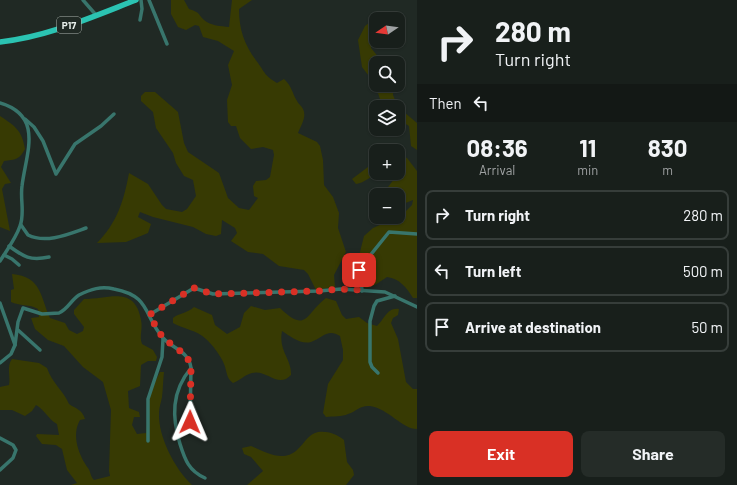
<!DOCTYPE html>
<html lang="en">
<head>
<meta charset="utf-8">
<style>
	body { margin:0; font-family:Barlow,sans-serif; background:#252c28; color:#f1f3f6; height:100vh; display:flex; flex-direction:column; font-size:15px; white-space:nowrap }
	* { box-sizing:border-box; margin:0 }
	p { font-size:13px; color:#9fa2a3 }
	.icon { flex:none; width:22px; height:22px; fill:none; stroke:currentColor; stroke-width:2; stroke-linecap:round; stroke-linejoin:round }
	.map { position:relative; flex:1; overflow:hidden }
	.panel { display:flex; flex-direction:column; background:#181f1b; width:320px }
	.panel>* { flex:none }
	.hud { background:#181f1b; color:#f1f3f6; overflow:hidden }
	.needle { width:26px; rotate:257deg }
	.tools { position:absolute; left:369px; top:12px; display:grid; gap:8px }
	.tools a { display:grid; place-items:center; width:36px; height:36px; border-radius:8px; background:#181f1b; box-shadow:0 1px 3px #0004,0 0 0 1px #363d3a; font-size:20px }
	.pin { position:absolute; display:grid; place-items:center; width:34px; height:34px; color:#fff; margin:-17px; border-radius:8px; box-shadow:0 2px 6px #0006 }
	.me { position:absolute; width:44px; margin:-22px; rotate:1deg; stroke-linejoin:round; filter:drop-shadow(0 0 3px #0008) }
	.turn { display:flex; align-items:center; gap:14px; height:84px; padding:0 12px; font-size:18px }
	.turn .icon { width:52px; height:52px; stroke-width:2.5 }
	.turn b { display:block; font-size:28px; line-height:34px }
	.then { display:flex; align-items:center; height:38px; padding:0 12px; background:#0003; gap:8px; font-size:15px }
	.eta { display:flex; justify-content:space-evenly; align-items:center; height:68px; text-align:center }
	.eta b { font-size:24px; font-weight:700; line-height:28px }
	.primary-button { display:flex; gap:8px; margin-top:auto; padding:8px 12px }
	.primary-button a { flex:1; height:46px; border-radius:8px; background:#d93025; color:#fff; font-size:16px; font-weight:700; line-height:46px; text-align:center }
	.primary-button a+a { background:#252c28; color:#f1f3f6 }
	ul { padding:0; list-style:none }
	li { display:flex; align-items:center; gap:12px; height:50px; margin:0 8px 6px; padding:0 4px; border:2px solid #363d3a; border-radius:8px }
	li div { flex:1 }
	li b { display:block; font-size:15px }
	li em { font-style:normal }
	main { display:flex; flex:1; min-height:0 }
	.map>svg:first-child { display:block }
	.green { fill:#373a03 }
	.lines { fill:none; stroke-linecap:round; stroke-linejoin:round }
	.street { stroke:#38756c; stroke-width:3.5 }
	.primary { stroke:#2bc3b2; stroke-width:5.5 }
	.route { stroke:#d93025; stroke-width:7; stroke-dasharray:0 12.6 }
	.labels { text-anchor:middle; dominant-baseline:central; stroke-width:4; stroke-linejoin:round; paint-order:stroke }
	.shield { fill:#202924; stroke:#acb4af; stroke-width:1 }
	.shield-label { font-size:10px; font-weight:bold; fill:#e8efeb }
</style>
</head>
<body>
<main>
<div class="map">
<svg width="417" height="485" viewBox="0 0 417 485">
	<rect width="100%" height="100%" fill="#202924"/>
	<g class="green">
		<path d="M171,0H184L189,9C201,13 197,13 204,20C211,26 221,26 229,27L232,0H252L239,9C239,31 245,46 258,63C266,74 264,75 277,83L284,79C292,86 292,93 297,101C298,104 302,106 303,109C307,117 301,125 298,133L317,142L320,146L323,160L324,185L333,197L339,213L338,228L346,252L334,275L335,287L316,290L308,274L304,270L279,266L263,254L248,252L231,241L237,233L235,228L222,220L221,234L216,236L206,234L193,227L153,217L140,212L138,217L151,224L148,233L126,242L97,243C117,223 124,200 129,173L148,184L162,205L166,209L182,212L187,209L196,196L193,180L184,176L176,163L173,153L156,128L153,112L141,101V96L145,92H155L178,112L184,143L188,152L219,173L228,198L239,208L249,210L258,198L254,196L253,186L256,181L266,180L270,177L274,155L273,150L263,147L251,149L240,138L236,126H231L228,122L227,100L232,85L228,65L234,51L218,41L203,37L199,26L195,25L186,30L178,27L171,14Z"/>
		<polygon points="383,14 387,19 376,19 376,31 371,34 371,48 383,63 376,63 376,85 394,85 393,95 398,107 383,107 382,105 375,84 362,67 358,40 365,26 378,16"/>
		<polygon points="398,107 417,123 417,150 411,146 409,126 398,119"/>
		<path d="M0,116C15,126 22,130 25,149C20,159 15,160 4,161L1,167L11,183L5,184L2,189L10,231L0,227Z"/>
		<path d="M402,156L407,158L417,171V298H413C406,287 400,279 387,277L375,285L366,288L348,279L352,264L359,256L364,236L373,228L382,224L383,219L398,217V213L405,212L412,205L413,200L398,206V195H389L388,187L398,174V159Z"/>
		<path d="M376,161V173H380C371,175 365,183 356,184L352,179Z"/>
		<path d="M12,274C42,277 40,296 50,318L65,323L69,330L77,334L83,331L84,327L74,314V310L84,299C109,299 135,285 141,320C143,329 139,336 142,344L153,350L157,357L156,361H148L141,365L140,386L128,391L129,408L139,412L140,417H134L132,425L137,434L146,433L150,392L160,372H164C163,380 163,389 162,397C161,403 159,407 159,413C158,437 175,469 192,485H71L77,483L67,470L62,449L56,445L42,444L36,436L37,434L59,435L57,424C48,419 45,410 36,405L32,411L25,416L12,410H0V387L9,385C11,377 6,367 12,359L39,363L47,368C52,383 63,390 69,404C76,409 82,409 85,419L80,420C71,435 79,456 88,468C91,472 90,476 94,480L110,476L109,471L111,410L103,382L83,367L64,346L48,340L35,329L31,318L39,317L38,309C30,304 19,306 11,302V290L14,289Z"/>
		<path d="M326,298L336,301L342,315L346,319L359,317L367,323L377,326C384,320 387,307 399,309L398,315L393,318L391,323L398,339L406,382L413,389H417V429C402,429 389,409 370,406C360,405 357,411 348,414C342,417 333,416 326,417L323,413L328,384L343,360V350L340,336C328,328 322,338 311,342C301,345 290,336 282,331C278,351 292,359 291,375C278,389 267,369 252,373C246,374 239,381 233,383C226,378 227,371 224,364C221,356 212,344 206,339C197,330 183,329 173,323V318C179,313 188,313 194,307L212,315L215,325L227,334L240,327L244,313L251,306L265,310L280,308C307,334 305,314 326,298Z"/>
		<path d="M318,432C329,431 336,434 344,440L347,462L353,470L354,475L346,485H247L263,471L251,457L244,454L242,448L251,446C265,452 283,463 297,450C305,443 307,435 318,432Z"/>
	</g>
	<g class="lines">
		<g class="street">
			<polyline points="83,0 96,15"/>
			<polyline points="149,0 167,44"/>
			<polyline points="140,20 142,9 141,0"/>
			<path d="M0,103C44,116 26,153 22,186C20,199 25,214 20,226C16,238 7,250 0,261"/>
			<polyline points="25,119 34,127 43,141 56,174 75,144 101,126 114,114"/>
			<path d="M21,225L28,235C46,244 69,234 86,228"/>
			<path d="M9,246C24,257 30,261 49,257"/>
			<polyline points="4,255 12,259 19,265"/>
			<polyline points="362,291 360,268 389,232 417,234"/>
			<path d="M0,303L15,345L18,322L23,308L42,314L59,313C68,309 71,300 79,295C91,289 101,286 114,289C151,296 143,315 163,338C173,349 189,351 191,368L190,422"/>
			<polyline points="149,315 194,288 213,294 319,291 341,289 385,292 417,307"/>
			<polyline points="18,330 40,350"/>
			<polyline points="0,363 11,354 15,345"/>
			<path d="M191,368C171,392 172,417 180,444C185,460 189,471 205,478"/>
			<polyline points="378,373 372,367 370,362 370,321 374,306 377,301 395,296"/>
			<polyline points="0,438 13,445 16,450 13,458 0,470"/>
			<polyline points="148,441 148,399 162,357 163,339"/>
		</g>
		<path class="primary" d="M0,42C47,37 92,17 136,0"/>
	</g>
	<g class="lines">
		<polyline class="route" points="190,422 191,368 187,356 163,338 149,315 194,288 213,294 319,291 341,289 362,290 359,270"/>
	</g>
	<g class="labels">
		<rect class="shield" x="57" y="17" width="24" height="16" rx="3"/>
		<g class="shield-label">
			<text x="69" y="25">P17</text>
		</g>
	</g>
</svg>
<div class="tools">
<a><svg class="needle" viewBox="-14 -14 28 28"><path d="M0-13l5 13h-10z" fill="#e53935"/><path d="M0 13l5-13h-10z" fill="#9fa2a3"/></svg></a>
<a><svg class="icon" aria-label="search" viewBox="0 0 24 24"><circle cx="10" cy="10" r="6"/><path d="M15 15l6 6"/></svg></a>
<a><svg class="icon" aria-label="layers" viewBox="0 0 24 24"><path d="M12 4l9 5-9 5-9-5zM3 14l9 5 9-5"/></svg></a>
<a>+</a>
<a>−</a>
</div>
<div class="pin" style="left:359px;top:270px;background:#d93025"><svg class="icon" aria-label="arrive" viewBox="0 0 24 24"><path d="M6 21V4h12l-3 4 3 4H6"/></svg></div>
<svg class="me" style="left:190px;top:422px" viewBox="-20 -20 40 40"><path d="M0-17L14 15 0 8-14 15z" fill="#d93025" stroke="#fff" stroke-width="4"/></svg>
</div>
<section class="panel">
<div class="hud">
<div class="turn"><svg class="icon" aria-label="right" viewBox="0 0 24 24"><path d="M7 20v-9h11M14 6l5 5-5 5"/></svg><div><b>280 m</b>Turn right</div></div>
<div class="then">Then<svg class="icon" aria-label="left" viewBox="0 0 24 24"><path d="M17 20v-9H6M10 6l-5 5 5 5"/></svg></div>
</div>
<div class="eta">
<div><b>08:36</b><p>Arrival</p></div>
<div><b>11</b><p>min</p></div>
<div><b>830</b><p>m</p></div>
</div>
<ul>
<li><svg class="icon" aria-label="right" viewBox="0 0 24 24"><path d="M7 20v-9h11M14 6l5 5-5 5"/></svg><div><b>Turn right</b></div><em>280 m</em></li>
<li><svg class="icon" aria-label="left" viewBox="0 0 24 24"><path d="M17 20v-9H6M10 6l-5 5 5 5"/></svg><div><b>Turn left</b></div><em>500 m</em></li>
<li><svg class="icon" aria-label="arrive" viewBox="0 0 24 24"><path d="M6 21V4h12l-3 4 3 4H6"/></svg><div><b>Arrive at destination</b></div><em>50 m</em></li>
</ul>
<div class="primary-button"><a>Exit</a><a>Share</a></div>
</section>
</main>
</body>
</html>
